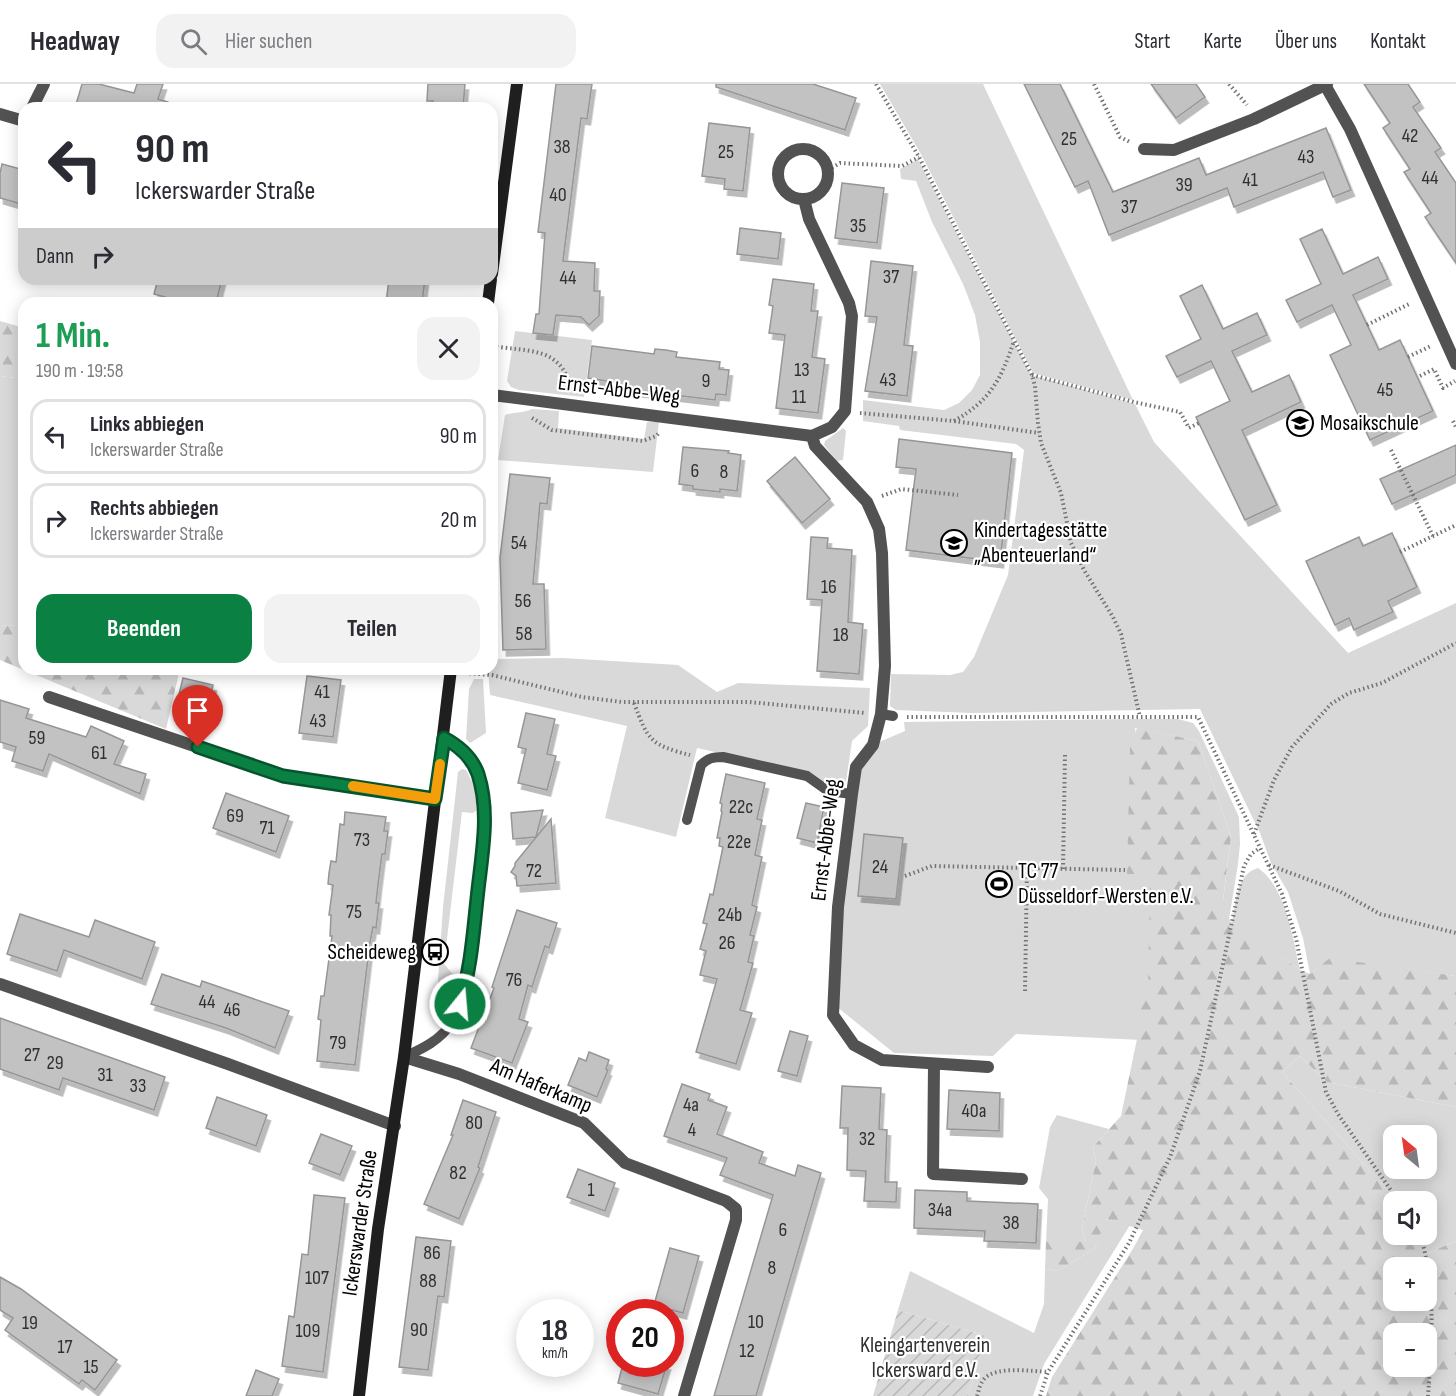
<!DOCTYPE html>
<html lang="de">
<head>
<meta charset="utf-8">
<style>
	body { margin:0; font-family:"Sofia Sans Condensed",sans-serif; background:#f2f2f3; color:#2b2b33; height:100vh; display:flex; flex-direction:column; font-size:22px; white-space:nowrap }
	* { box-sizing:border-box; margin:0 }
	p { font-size:20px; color:#7c7c81 }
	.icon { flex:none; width:33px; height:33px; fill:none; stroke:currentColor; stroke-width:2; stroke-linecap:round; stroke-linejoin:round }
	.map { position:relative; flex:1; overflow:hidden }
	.drawer { position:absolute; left:18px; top:213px; width:480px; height:378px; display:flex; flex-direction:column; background:#fff; border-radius:18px; box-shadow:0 3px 15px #0003 }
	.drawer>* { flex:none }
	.guide { position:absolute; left:18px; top:18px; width:480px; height:183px; border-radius:18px; box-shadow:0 3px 15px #0003; background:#fff; color:#2b2b33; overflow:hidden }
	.needle { width:39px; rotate:331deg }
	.fabs { position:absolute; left:1383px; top:1041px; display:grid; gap:12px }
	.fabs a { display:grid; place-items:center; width:54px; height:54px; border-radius:12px; background:#fff; box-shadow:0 3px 15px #0003; font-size:30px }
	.speed { position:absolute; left:516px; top:1215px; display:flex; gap:12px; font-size:30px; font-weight:700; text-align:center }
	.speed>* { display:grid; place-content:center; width:78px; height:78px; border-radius:50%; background:#fff; box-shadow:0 3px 15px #0003; line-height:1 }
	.speed small { font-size:15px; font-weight:400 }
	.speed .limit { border:9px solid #d22; background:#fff; color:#111 }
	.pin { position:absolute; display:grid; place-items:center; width:51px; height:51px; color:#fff; margin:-62px -26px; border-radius:50% 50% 50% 0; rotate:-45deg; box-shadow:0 0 6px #0007 }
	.pin .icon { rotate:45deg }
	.me { position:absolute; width:66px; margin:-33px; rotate:17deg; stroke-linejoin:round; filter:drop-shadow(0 0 4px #0008) }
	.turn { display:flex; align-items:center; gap:21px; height:126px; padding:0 18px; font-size:27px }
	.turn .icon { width:78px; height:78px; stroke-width:2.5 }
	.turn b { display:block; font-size:42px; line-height:51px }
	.then { display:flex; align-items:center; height:57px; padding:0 18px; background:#0003; gap:12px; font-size:22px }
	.round { display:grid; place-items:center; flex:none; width:63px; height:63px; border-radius:18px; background:#f2f2f3 }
	.overview { display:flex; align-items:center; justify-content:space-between; height:102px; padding:0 18px }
	h1 { font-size:36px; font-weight:700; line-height:45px; color:#1e9e55 }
	.cta { display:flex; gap:12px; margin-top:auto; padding:12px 18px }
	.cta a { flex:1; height:69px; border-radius:18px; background:#0b8043; color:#fff; font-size:24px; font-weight:700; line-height:69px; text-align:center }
	.cta a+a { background:#f2f2f3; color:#2b2b33 }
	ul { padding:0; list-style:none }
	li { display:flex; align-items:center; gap:18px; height:75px; margin:0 12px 9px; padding:0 6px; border:3px solid #e1e1e2; border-radius:18px }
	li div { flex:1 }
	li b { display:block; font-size:22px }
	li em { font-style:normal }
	header { display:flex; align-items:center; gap:36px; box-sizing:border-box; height:84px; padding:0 30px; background:#fff; border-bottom:2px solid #e1e1e2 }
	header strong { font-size:28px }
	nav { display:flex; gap:33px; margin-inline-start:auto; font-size:21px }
	.search { width:420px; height:54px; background:#f2f2f3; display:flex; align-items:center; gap:15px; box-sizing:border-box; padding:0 21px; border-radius:18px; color:#7c7c81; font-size:22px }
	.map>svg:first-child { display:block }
	.green { fill:#d9d9d9; fill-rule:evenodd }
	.forest { fill:url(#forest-firs); fill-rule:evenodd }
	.garden { fill:url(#garden-furrows) }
	.building { fill:#c2c2c2; stroke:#969696; stroke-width:1.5; filter:url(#shadow) }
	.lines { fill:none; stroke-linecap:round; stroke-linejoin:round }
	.path { stroke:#747474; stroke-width:4; stroke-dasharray:1.5 3; stroke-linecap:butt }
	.service { stroke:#525252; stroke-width:10 }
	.minor { stroke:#525252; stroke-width:12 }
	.secondary { stroke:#1f1f1f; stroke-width:12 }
	.route-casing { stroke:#07532c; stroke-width:15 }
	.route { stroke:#0b8043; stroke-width:10 }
	.slow { stroke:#f59e0b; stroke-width:10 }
	.labels { text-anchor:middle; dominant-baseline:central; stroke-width:4.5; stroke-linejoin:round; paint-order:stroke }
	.number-label { font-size:20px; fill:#303030 }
	.street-label { font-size:22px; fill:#000; stroke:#fff }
	.poi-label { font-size:22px; fill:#000; stroke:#fff; text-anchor:start }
	.park-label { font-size:22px; fill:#303030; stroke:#fff }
</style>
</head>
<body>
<header>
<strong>Headway</strong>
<div class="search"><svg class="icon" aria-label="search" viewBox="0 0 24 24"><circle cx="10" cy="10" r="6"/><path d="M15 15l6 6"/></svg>Hier suchen</div>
<nav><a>Start</a><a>Karte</a><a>Über uns</a><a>Kontakt</a></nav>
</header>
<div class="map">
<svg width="1456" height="1312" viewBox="0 0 1456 1312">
	<defs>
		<pattern id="forest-firs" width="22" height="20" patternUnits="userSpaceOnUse" patternTransform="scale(1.5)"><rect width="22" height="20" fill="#d9d9d9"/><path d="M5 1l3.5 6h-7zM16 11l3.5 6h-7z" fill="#b8b8b8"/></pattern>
		<pattern id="garden-furrows" width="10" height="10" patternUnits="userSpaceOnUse" patternTransform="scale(1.5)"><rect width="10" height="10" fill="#d9d9d9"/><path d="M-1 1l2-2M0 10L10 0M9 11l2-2" fill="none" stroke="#b8b8b8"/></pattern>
		<filter id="shadow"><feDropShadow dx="3.5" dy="6" stdDeviation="0" flood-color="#0004"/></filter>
	</defs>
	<rect width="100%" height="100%" fill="#fff"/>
	<g class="green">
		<polygon points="880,0 983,0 1133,316 1033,289 922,72"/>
		<polygon points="918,75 1031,291 1135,320 1154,358 1348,569 1456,519 1456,892 1330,875 1310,890 1303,854 1288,808 1271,779 1260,749 1200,625 972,629 896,626 890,622 891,590 950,591 963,588 974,573 1008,491 1024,366 1016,360 900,346 899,342 863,337 863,316 944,326 959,319 972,306 980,291 980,258 975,231 963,200 932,138 916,97 901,95 900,85"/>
		<polygon points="515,247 592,256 584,313 519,306 511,303 507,297"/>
		<polygon points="0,292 24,295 24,542 0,541"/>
		<path d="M532,325L559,327L558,344L644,355L647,338L659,337L653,388L498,376L505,331C515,328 523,329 532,325Z"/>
		<polygon points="843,344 846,347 843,376 837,377 824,361 825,357"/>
		<polygon points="563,574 678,581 717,608 738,599 870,604 868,642 852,657 845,704 826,702 802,687 697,664 676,753 605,734 627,642 490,611 488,585 492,585 492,575"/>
		<polygon points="474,595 483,595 486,649 470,659 466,655 469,605"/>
		<polygon points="1133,635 1178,635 1193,639 1199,647 1239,733 1240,760 1238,780 1229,835 1223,817 1231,753 1198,657 1135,644 1156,789 1155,912 1142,956 1016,950 993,972 894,969 836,922 840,822 859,683 877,659 905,647 904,638"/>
		<polygon points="462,685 466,686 474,702 477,726 473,729 462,728 444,880 458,896 453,914 439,939 436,925 443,823 458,688"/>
		<path d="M1258,784C1286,803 1293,855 1300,886L1232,839C1236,819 1236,790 1258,784Z"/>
		<path d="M1300,972L1327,998L1456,1023V1157L1428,1169L1420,1151L1426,1150V1118L1397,1117L1282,988ZM1394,1052H1426V1084H1394Z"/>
		<polygon points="1057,1031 1109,1045 1093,1063 1096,1076 1082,1144 1086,1158 1046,1158 1048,1115 1039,1104 1050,1043"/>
		<polygon points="1105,1135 1130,1141 1044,1280 1033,1312 968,1312 986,1252 898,1226 910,1187 1034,1249 1044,1220 1045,1185 1058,1187 1095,1164"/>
	</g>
	<g class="forest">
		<polygon points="0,237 24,244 24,295 0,292"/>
		<polygon points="0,541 24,542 24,585 180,585 166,645 0,576"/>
		<path d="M1137,644L1198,657L1231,753L1223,816L1230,837L1300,886L1310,890L1330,874L1456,892V1023L1327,998L1300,972L1282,988L1397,1117L1394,1118V1150L1420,1151L1428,1169L1456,1157V1312H1046L1052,1293L1134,1163L1143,1146L1106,1135L1095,1164L1058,1187L1045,1185L1046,1158H1086L1082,1144L1096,1076L1093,1063L1121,1032L1138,950L1139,909H1148L1150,790H1127L1130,664ZM1394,1184H1426V1216H1394ZM1394,1250H1426V1282H1394Z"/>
	</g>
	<polygon class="garden" points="898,1226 986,1252 968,1312 873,1312"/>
	<g class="building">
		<polygon points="82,0 99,0 134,9 137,0 163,0 158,15 168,18 168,24 75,24"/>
		<polygon points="428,0 465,0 463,24 432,24 433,17 427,17"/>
		<polygon points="556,0 592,0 587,35 581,34 563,177 595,179 594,207 600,207 599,232 589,241 581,233 556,231 553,251 533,249 536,230 539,230 545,149 538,148"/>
		<polygon points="716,0 813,0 856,14 845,46 716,3"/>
		<polygon points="1024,0 1060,0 1113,108 1199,74 1206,91 1326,44 1351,106 1333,113 1323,88 1234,123 1227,104 1109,151 1088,97 1075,103"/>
		<polygon points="1151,0 1196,0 1205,13 1176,34"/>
		<polygon points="1364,0 1408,0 1420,18 1413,23 1441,64 1435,68 1456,99 1456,179 1425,133 1431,129 1404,88 1410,85 1383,44 1390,39"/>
		<polygon points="709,39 750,44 743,107 724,105 725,95 702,92"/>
		<polygon points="2,80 24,86 24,108 21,120 0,114 0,89"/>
		<polygon points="842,99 884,104 877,159 835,154"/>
		<polygon points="740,144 781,149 778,175 737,170"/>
		<polygon points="1322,145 1343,190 1378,173 1388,195 1353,211 1379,266 1400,256 1433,327 1370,356 1330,271 1351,261 1332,221 1297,238 1286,216 1321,200 1300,155"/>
		<polygon points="871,177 913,182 904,261 913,262 907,312 865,307 877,233 865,232"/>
		<polygon points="158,195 222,195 216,219 186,219 154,210"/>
		<polygon points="389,195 425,195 422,219 386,219"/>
		<polygon points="773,195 814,200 811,227 818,227 812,273 825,275 818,329 776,324 785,251 769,249 773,222 769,221"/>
		<polygon points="1202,201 1223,245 1257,229 1267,251 1232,267 1252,308 1289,291 1301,318 1242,346 1277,421 1245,436 1196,333 1230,317 1211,277 1177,293 1166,272 1201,255 1180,212"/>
		<polygon points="592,262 654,270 655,265 666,266 677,268 676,273 720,278 719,285 729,286 726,311 716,310 715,316 606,303 607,297 588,294"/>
		<polygon points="899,355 1012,369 1000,478 906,466 916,385 896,383"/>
		<polygon points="1456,361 1456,391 1392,420 1380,395"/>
		<polygon points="683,363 729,367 728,369 741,371 737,407 720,405 720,408 693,405 693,402 679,400"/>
		<polygon points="795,373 830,415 802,439 767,397"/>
		<polygon points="510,390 550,394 547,420 540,419 533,500 544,500 546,565 503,566 500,474"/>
		<polygon points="1392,449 1417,503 1388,517 1393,528 1354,546 1349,534 1335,541 1306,477 1359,453 1363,462"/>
		<polygon points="811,453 828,454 827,464 852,466 848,538 863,540 859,590 817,587 822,516 807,515"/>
		<polygon points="307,592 341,596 333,653 299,649"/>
		<polygon points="183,594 213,601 207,630 176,623"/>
		<polygon points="0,616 29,625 26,634 86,653 91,642 124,657 114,680 146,690 140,710 49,670 43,687 12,677 16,663 0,658"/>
		<polygon points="526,629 555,635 547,670 556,672 547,706 518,699 526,665 518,663"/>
		<polygon points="726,690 765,699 757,735 762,736 755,771 762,773 752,821 757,823 750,851 754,852 748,878 753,879 740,926 752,929 736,980 696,968 717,895 700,891 706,867 700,865 707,840 703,839 710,810 713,811 723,763 719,762 720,754 717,754 722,728 721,727 722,720 720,719"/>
		<polygon points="226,709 289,732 276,768 213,744"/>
		<polygon points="806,719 824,723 817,759 797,754"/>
		<polygon points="543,726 536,753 513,755 511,729"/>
		<polygon points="345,728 386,733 384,747 388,747 385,770 382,770 378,801 376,819 379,819 376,844 373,843 370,858 355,981 317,977 321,936 318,935 321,912 324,912 332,852 330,852 331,831 329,831 333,801 328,800 329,789 331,777 336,778 340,740 344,741"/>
		<polygon points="551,735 556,799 517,802 516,792 511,788 515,782 515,779"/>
		<polygon points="864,750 903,754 896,815 858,812"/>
		<polygon points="517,826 557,839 549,864 545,862 532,903 528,901 519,935 528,938 512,979 471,964 494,904 492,903"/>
		<polygon points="20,830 89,853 95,836 155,858 142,895 64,866 57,887 7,870"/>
		<polygon points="162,890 200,903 202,897 289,927 275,964 226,944 151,920"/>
		<polygon points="0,934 165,993 154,1026 63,994 59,1006 0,985"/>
		<polygon points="790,947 808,952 797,992 778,987"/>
		<polygon points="589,968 609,976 606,985 608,986 597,1013 568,1001 579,974 586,977"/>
		<polygon points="682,1000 710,1010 708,1016 727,1023 717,1050 763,1068 759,1079 795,1092 798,1081 821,1089 756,1312 714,1312 773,1111 720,1091 727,1074 664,1052"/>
		<polygon points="842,1002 881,1004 879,1045 887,1046 885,1098 897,1098 896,1118 864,1117 866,1087 847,1086 848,1044 840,1044"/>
		<polygon points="949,1006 1000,1009 999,1047 947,1045"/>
		<polygon points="217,1013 267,1031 256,1062 206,1044"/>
		<polygon points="463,1016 496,1028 478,1083 480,1084 459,1135 424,1120 453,1051 451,1051"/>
		<polygon points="321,1050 352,1062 340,1091 309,1079"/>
		<polygon points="578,1085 615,1099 605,1127 567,1113"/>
		<polygon points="915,1106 967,1108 967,1117 1038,1120 1036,1159 984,1157 985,1147 914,1144"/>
		<polygon points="314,1111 345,1114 323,1288 282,1282 289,1232 294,1233 302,1170 308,1171"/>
		<polygon points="416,1153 451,1157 444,1213 438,1212 428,1286 399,1283"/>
		<polygon points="670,1164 699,1172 683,1229 654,1221"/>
		<polygon points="0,1193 21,1205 117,1276 95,1306 82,1296 79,1300 5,1246 13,1234 0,1226"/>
		<polygon points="623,1280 667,1280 658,1310 618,1299"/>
		<polygon points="256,1286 279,1295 272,1312 246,1312"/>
	</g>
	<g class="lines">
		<g class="path">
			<polyline points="876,0 919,73 1032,291 1035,302 1038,339 1041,359 1061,409 1071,459 1084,486 1113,533 1121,550 1140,633"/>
			<polyline points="1094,0 1120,53 1130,58"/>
			<polyline points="1229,0 1247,21"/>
			<polyline points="828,86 840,79 902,82 919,73"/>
			<polyline points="1367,241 1411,219"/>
			<path d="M492,262C529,268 561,262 571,305"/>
			<polyline points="1408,273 1431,262"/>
			<polyline points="1032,291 1134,318 1180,328 1189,344 1199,339"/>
			<polyline points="1420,292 1434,285 1443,304 1455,297"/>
			<polyline points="860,329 954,337 1039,349"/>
			<polyline points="532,334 552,346 643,357 656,352 659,349"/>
			<path d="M954,337C991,316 1001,295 1014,257"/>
			<polyline points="1453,337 1456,343"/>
			<polyline points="1391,366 1433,452"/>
			<polyline points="882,412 901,405 958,411"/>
			<polyline points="1400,468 1456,441"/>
			<polyline points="465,589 492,591 582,613 622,618 749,618 865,629"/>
			<path d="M634,619C648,656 650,661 690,671"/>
			<polyline points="907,633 1198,633 1282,810 1296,854 1326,1008 1338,1030 1399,1118"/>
			<polyline points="1254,750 1274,696 1292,663 1331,620 1349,609 1382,599 1456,559"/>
			<polyline points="1269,781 1339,807 1380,830 1456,849"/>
			<polyline points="1063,785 1065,671"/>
			<polyline points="905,792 932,782 1125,786"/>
			<polyline points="1025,907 1027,785"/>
			<path d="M1420,1150C1436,1201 1432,1259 1428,1312"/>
			<path d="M977,1312C979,1306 980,1299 985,1294C997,1282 1032,1287 1048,1288"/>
			<polyline points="1040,1312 1048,1288 1129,1159 1170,1073 1200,987 1244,782 1251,770 1260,764"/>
		</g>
		<g class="service">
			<polyline points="881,630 893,632"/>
			<path d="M687,736L701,681C708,674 713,673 723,673L807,692L828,707L852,710"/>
			<path d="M404,973C422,965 441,956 452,938C475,901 473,850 478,808C481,780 486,750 484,721C484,711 481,699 478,690C472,673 459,662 444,654"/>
		</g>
		<g class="minor">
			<polyline points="1325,1 1350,45 1456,280"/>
			<polyline points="32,24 44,0"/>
			<polyline points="0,30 24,37"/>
			<circle cx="803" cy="90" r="25"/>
			<polyline points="1144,65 1174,66 1254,35 1327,0"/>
			<polyline points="804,115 809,135 849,219 852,232 845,327 832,343 812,352 815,362 867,418 879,445 882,469 885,582 881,630 873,661 856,683 852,710 838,823 833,931 854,961 882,976 988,983"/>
			<polyline points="492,311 812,352"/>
			<polyline points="49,613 283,692 435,715"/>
			<polyline points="0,900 228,980 395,1042"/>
			<polyline points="404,973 459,990 584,1039 625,1079 726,1117 736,1125 736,1136 684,1312"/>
			<polyline points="934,980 933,1090 1022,1095"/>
		</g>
		<g class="secondary">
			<polyline points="492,190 517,0"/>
			<polyline points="488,219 491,195"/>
			<polyline points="359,1312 378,1145 404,973 451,585"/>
		</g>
	</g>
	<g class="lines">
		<defs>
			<path id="route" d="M198,663L283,692L435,715L444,654C459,662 472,673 478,690C491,730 481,774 477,815C473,851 471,884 460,920"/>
		</defs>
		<use href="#route" class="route-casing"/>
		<use href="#route" class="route"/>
		<polyline class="slow" points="353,702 435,715 440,680"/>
	</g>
	<defs>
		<symbol id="school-ring" viewBox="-11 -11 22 22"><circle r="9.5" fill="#fff" stroke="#000" stroke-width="1.5"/><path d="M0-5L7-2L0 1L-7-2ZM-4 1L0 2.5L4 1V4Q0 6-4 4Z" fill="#000"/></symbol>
		<symbol id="stadium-ring" viewBox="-11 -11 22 22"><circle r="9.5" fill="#fff" stroke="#000" stroke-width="1.5"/><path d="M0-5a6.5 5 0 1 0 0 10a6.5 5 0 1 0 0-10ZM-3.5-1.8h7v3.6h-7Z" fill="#000"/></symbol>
		<symbol id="bus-ring" viewBox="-11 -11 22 22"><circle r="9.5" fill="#fff" stroke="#000" stroke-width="1.5"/><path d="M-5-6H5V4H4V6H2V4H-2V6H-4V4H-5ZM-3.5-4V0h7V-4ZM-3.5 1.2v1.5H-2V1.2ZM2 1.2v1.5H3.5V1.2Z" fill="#000"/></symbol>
	</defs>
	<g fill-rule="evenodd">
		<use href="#school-ring" x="1285" y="324" width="30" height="30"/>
		<use href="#school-ring" x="939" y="444" width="30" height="30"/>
		<use href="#stadium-ring" x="984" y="785" width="30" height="30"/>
		<use href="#bus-ring" x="420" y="853" width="30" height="30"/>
	</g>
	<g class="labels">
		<g class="number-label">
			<text x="1410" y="52">42</text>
			<text x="1069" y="55">25</text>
			<text x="562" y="63">38</text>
			<text x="726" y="68">25</text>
			<text x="1306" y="73">43</text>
			<text x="1430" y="94">44</text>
			<text x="1250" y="96">41</text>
			<text x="1184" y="101">39</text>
			<text x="558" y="111">40</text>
			<text x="1129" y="123">37</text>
			<text x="858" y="142">35</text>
			<text x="891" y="193">37</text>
			<text x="568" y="194">44</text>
			<text x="802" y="286">13</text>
			<text x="888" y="296">43</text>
			<text x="706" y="297">9</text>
			<text x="1385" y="306">45</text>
			<text x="799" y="313">11</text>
			<text x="695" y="387">6</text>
			<text x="724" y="388">8</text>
			<text x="519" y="459">54</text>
			<text x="829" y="503">16</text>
			<text x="523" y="517">56</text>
			<text x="524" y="550">58</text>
			<text x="841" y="551">18</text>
			<text x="322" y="608">41</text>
			<text x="318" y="637">43</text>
			<text x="37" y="654">59</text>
			<text x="99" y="669">61</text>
			<text x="741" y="723">22c</text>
			<text x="235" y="732">69</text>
			<text x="267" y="744">71</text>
			<text x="362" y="756">73</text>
			<text x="739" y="758">22e</text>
			<text x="880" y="783">24</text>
			<text x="534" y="787">72</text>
			<text x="354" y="828">75</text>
			<text x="730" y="831">24b</text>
			<text x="727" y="859">26</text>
			<text x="514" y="896">76</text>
			<text x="207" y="918">44</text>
			<text x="232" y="926">46</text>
			<text x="338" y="959">79</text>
			<text x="32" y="971">27</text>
			<text x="55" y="979">29</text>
			<text x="105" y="991">31</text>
			<text x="138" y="1002">33</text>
			<text x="691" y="1021">4a</text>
			<text x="974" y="1027">40a</text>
			<text x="474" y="1039">80</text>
			<text x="692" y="1046">4</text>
			<text x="867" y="1055">32</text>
			<text x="458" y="1089">82</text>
			<text x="591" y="1106">1</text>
			<text x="940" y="1126">34a</text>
			<text x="1011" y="1139">38</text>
			<text x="783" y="1146">6</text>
			<text x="432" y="1169">86</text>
			<text x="772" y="1184">8</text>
			<text x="317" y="1194">107</text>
			<text x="428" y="1197">88</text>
			<text x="756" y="1238">10</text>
			<text x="30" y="1239">19</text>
			<text x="419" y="1246">90</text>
			<text x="308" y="1247">109</text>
			<text x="65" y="1263">17</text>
			<text x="747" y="1267">12</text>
			<text x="91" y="1283">15</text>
		</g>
		<g class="street-label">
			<text transform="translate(619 306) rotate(7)">Ernst-Abbe-Weg</text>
			<text transform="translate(826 756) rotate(-83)">Ernst-Abbe-Weg</text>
			<text transform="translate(541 1002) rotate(23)">Am Haferkamp</text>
			<text transform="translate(360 1139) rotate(-82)">Ickerswarder Straße</text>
		</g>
		<g class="poi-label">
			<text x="1320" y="339">Mosaikschule</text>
			<text x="974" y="446">Kindertagesstätte<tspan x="974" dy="25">„Abenteuerland“</tspan></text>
			<text x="1018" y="787">TC 77<tspan x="1018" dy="25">Düsseldorf-Wersten e.V.</tspan></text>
			<text x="416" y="868" text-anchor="end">Scheideweg</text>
		</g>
		<g class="park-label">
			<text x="925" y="1261">Kleingartenverein<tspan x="925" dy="25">Ickersward e.V.</tspan></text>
		</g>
	</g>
</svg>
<div class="fabs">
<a><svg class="needle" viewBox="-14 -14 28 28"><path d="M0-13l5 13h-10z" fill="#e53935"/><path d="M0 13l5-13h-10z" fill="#7c7c81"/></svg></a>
<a><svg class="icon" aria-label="sound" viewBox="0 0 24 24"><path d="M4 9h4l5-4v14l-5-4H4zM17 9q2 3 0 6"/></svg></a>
<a>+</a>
<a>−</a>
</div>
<div class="speed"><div>18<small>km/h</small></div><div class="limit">20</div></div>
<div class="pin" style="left:198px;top:663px;background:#d93025"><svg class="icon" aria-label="arrive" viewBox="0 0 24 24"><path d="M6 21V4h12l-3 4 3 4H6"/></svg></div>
<svg class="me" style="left:460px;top:920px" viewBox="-20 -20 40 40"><circle r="17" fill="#0b8043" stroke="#fff" stroke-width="3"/><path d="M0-11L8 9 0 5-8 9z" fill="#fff"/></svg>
<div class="guide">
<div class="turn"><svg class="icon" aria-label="left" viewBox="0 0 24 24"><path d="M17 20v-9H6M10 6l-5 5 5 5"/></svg><div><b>90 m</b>Ickerswarder Straße</div></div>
<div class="then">Dann<svg class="icon" aria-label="right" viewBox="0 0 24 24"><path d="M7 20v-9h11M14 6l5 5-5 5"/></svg></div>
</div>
<section class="drawer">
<div class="overview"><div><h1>1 Min.</h1><p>190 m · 19:58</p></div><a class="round"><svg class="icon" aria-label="close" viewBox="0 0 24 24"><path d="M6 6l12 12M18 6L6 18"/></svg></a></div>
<ul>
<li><svg class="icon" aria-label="left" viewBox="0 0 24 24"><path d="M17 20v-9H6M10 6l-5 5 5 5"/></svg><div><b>Links abbiegen</b><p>Ickerswarder Straße</p></div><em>90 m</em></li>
<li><svg class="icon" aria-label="right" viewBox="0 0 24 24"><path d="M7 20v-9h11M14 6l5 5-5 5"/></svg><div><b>Rechts abbiegen</b><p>Ickerswarder Straße</p></div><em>20 m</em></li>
</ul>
<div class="cta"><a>Beenden</a><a>Teilen</a></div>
</section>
</div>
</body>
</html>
